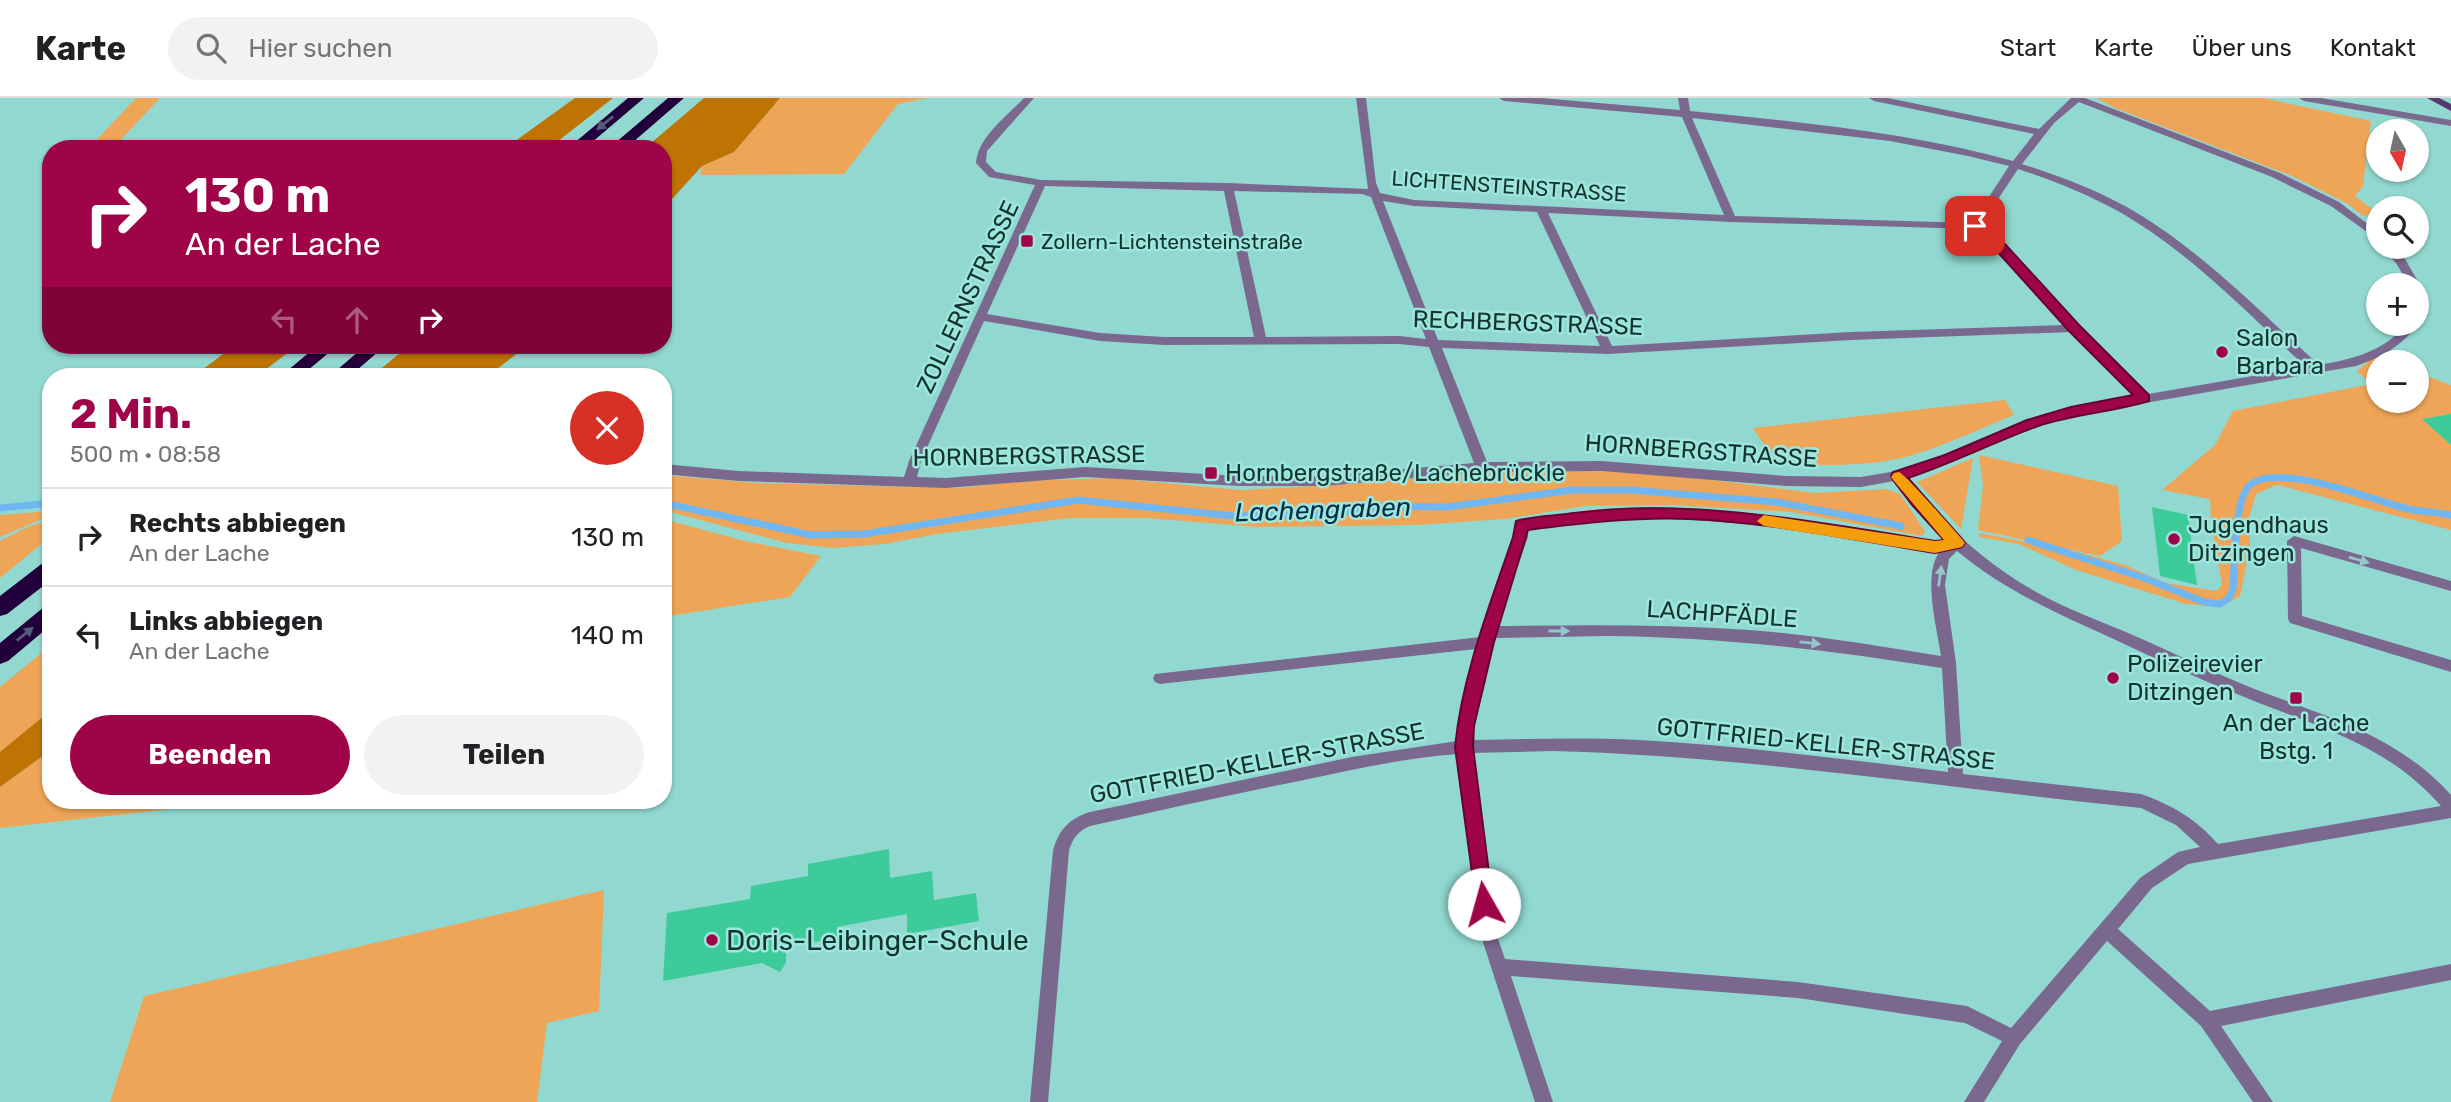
<!DOCTYPE html>
<html lang="de">
<head>
<meta charset="utf-8">
<style>
	body { margin:0; font-family:Rubik,sans-serif; background:#f2f2f2; color:#202124; height:100vh; display:flex; flex-direction:column; font-size:26px; white-space:nowrap }
	* { box-sizing:border-box; margin:0 }
	p { font-size:23px; color:#757577 }
	.icon { flex:none; width:38px; height:38px; fill:none; stroke:currentColor; stroke-width:2; stroke-linecap:round; stroke-linejoin:round }
	.map { position:relative; flex:1; overflow:hidden }
	.drawer { position:absolute; left:42px; top:270px; width:630px; height:441px; display:flex; flex-direction:column; background:#fff; border-radius:28px; box-shadow:0 2px 5px #0004 }
	.drawer>* { flex:none }
	.top-card { position:absolute; left:42px; top:42px; width:630px; height:214px; border-radius:28px; box-shadow:0 2px 5px #0004; background:#9f0448; color:#fff; overflow:hidden }
	.needle { width:46px; rotate:171deg }
	.buttons { position:absolute; left:2366px; top:21px; display:grid; gap:14px }
	.buttons a { display:grid; place-items:center; width:63px; height:63px; border-radius:50%; background:#fff; box-shadow:0 2px 5px #0004; font-size:35px }
	.pin { position:absolute; display:grid; place-items:center; width:60px; height:60px; color:#fff; margin:-30px; border-radius:14px; box-shadow:0 4px 10px #0006 }
	.me { position:absolute; width:77px; margin:-38px; rotate:353deg; stroke-linejoin:round; filter:drop-shadow(0 0 5px #0008) }
	.turn { display:flex; align-items:center; gap:24px; height:147px; padding:0 28px; font-size:32px }
	.turn .icon { width:91px; height:91px; stroke-width:2.5 }
	.turn b { display:block; font-size:49px; line-height:60px }
	.lanes { display:flex; align-items:center; height:66px; padding:0 28px; background:#0003; justify-content:center; gap:35px; direction:ltr }
	.lanes .off { opacity:.35 }
	.round { display:grid; place-items:center; flex:none; width:74px; height:74px; border-radius:37px; background:#f2f2f2 }
	.head { display:flex; align-items:center; justify-content:space-between; height:119px; padding:0 28px }
	h1 { font-size:42px; font-weight:700; line-height:52px; color:#9f0448 }
	.action { display:flex; gap:14px; margin-top:auto; padding:14px 28px }
	.action a { flex:1; height:80px; border-radius:42px; background:#9f0448; color:#fff; font-size:28px; font-weight:700; line-height:80px; text-align:center }
	.action a+a { background:#f2f2f2; color:#202124 }
	ul { padding:0; list-style:none }
	li { display:flex; align-items:center; gap:21px; height:98px; padding:0 28px; border-top:2px solid #e0e0e0 }
	li div { flex:1 }
	li b { display:block; font-size:26px }
	li em { font-style:normal }
	header { display:flex; align-items:center; gap:42px; box-sizing:border-box; height:98px; padding:0 35px; background:#fff; border-bottom:2px solid #e0e0e0 }
	header strong { font-size:33px }
	nav { display:flex; gap:38px; margin-inline-start:auto; font-size:24px }
	.search { width:490px; height:63px; background:#f2f2f2; display:flex; align-items:center; gap:18px; box-sizing:border-box; padding:0 24px; border-radius:38px; color:#757577; font-size:26px }
	.map>svg:first-child { display:block }
	.green { fill:#efa557 }
	.forest { fill:#bf7302 }
	.lines { fill:none; stroke-linecap:round; stroke-linejoin:round }
	.stream { stroke:#70b6f1; stroke-width:7 }
	.building { fill:#3ecb9a }
	.street { fill:#7a688f; fill-rule:evenodd }
	.secondary { fill:#553970; fill-rule:evenodd }
	.highway { fill:#22003c; fill-rule:evenodd }
	.oneway { fill:#535c7c }
	.oneway2 { fill:#94c6ca }
	.route { fill:#9f0448; stroke:#67032f; stroke-width:2 }
	.slow { fill:#f59e0b }
	.poi-dot { fill:#9f0448; stroke:#9de6dd; stroke-width:2.5 }
	.labels { text-anchor:middle; dominant-baseline:central; stroke-width:5; stroke-linejoin:round; paint-order:stroke }
	.far-street-label { font-size:21px; fill:#14332f; stroke:#9de6dd }
	.far-poi-label { font-size:21px; fill:#14332f; stroke:#9de6dd; text-anchor:start }
	.street-label { font-size:24px; fill:#14332f; stroke:#9de6dd }
	.poi-label { font-size:24px; fill:#14332f; stroke:#9de6dd; text-anchor:start }
	.water-label { font-size:26px; font-style:italic; fill:#042c49; stroke:#9de6dd }
	.near-poi-label { font-size:28px; fill:#14332f; stroke:#9de6dd; text-anchor:start }
</style>
</head>
<body>
<header>
<strong>Karte</strong>
<div class="search"><svg class="icon" aria-label="search" viewBox="0 0 24 24"><circle cx="10" cy="10" r="6"/><path d="M15 15l6 6"/></svg>Hier suchen</div>
<nav><a>Start</a><a>Karte</a><a>Über uns</a><a>Kontakt</a></nav>
</header>
<div class="map">
<svg width="2451" height="1004" viewBox="0 0 2451 1004">
	<rect width="100%" height="100%" fill="#91d9d0"/>
	<g class="green">
		<polygon points="136,0 160,0 112,51 88,51"/>
		<polygon points="780,0 928,0 898,6 844,76 700,77 702,68 734,54"/>
		<polygon points="2096,0 2263,0 2371,23 2363,88 2355,98 2378,116 2363,118 2348,106 2292,78 2115,10"/>
		<polygon points="2375,258 2394,260 2394,264 2378,264 2378,303 2417,303 2417,278 2424,277 2451,287 2451,316 2423,321 2451,347 2451,432 2277,387 2256,396 2250,417 2250,448 2240,498 2221,509 2186,506 2076,472 2019,446 1979,439 1979,435 2078,454 2125,467 2166,485 2216,493 2222,487 2211,424 2210,401 2162,392 2215,347 2233,313 2371,286 2357,273"/>
		<path d="M2005,302L2014,317C1976,332 1937,352 1897,361C1858,369 1817,367 1777,366L1753,330Z"/>
		<polygon points="1979,357 2118,388 2122,443 2100,458 1978,432 1983,388"/>
		<polygon points="1973,360 1961,431 1917,384"/>
		<polygon points="1642,373 1815,395 1886,391 1900,396 1925,433 1922,438 1791,414 1672,407 1585,408 1505,421 1418,427 1257,429 1147,420 1071,420 937,436 885,446 833,450 787,445 663,412 663,377 756,385 959,390 1020,383 1110,380 1241,392 1366,385 1479,374"/>
		<polygon points="51,413 51,417 0,439 0,417"/>
		<polygon points="663,421 745,443 821,458 790,499 663,519"/>
		<polygon points="51,422 51,438 0,480 0,443 27,429"/>
		<polygon points="51,547 51,612 0,654 0,589"/>
		<polygon points="51,652 51,702 250,702 0,730 0,689"/>
		<polygon points="604,792 599,913 547,925 537,1004 110,1004 144,898"/>
	</g>
	<g class="forest">
		<polygon points="575,0 613,0 548,51 504,51"/>
		<polygon points="704,0 780,0 734,54 702,68 663,111 663,51 644,51"/>
		<polygon points="235,247 298,247 257,278 194,278"/>
		<polygon points="410,247 528,247 488,278 372,278"/>
		<polygon points="51,612 51,652 0,689 0,654"/>
	</g>
	<g class="lines">
		<g class="stream">
			<polyline points="663,405 811,437 864,436 1078,402 1233,418 1328,417 1379,408 1447,409 1572,392 1631,392 1777,404 1901,428"/>
			<polyline points="0,410 51,405"/>
			<path d="M2028,442L2144,480L2204,504L2220,506L2229,500L2233,491C2235,469 2233,399 2251,386C2281,364 2375,403 2408,411C2422,414 2437,414 2451,417"/>
		</g>
	</g>
	<g class="building">
		<polygon points="2451,316 2451,347 2422,321"/>
		<polygon points="2152,409 2188,417 2197,487 2160,478"/>
		<polygon points="889,751 890,780 932,773 934,802 976,795 979,823 907,836 907,816 837,829 837,840 786,849 786,865 780,874 762,865 663,883 667,815 750,801 751,788 808,778 808,766"/>
	</g>
	<g class="lines">
		<g class="street">
			<path d="M1024,0H1034L987,53L986,64L996,74L1041,82L1228,85L1368,91L1356,0H1366L1376,85L1380,95L1414,102L1724,117L1682,19L1504,3L1499,0H1541L1680,12L1678,0H1688L1690,13C1798,24 1908,34 2013,63L2034,36L1874,3L1869,0H1888L2039,31L2071,0H2085L2280,75L2339,104L2378,134V142L2331,108L2272,79L2079,4L2054,25L2022,66C2057,77 2092,90 2125,108C2198,149 2257,211 2319,267C2352,261 2384,254 2406,226H2418C2402,248 2382,259 2356,268L2071,318L2036,328L1907,380C1943,427 1986,466 2038,495C2069,512 2103,524 2135,538C2176,556 2216,576 2257,592C2329,619 2398,638 2451,697V720L2188,766L2152,790L2118,831L2210,913L2451,866V882L2221,928L2273,1004H2253L2201,928L2107,843L2020,946L1984,1004H1964L2002,943L1965,925L1798,900L1511,878L1553,1004H1535L1479,832L1457,656C1406,660 1355,671 1304,682C1233,696 1161,712 1090,728C1078,733 1072,741 1069,753L1048,1004H1030L1053,753C1059,731 1069,721 1090,714L1352,659L1457,643L1465,595L1476,551L1160,586L1155,584L1153,580L1155,576L1480,539L1514,439V427L1521,422C1565,415 1609,409 1654,409C1748,410 1842,431 1935,444L1946,442L1913,407L1894,383L1861,389L1786,388L1602,373L1482,374L1324,388H1240L1085,379L946,390L739,383L663,376V366L739,373L904,379L909,363L1035,87L989,79L976,65C978,39 1007,18 1024,0ZM1692,20L1890,43L1968,58L2009,68L1972,125L1735,118ZM2018,71C2052,82 2085,95 2116,112C2188,152 2246,214 2306,269L2148,296L2078,227L1994,135L1981,127ZM1045,88L1224,93L1254,239H1164L1100,235L987,216ZM1234,93L1362,96L1371,99L1426,241L1399,238L1266,239ZM1383,103L1414,108L1537,114L1600,248L1438,242ZM1548,115L1731,124L1973,131L1986,139L2064,227L1851,234L1612,248ZM984,223L1100,243L1164,247L1399,246L1429,249L1474,365L1324,378H1240L1085,369L946,380L917,379L921,363ZM2071,234L2135,299L2071,310L2028,322L1908,371L1861,379L1786,378L1602,363L1487,364L1442,250L1608,256L1851,242ZM1654,419L1760,427L1900,449L1940,453C1922,476 1937,530 1941,558C1877,548 1814,537 1749,532C1665,526 1581,527 1497,528L1528,439V431L1604,421ZM1957,453C2006,494 2063,518 2120,544C2157,561 2194,579 2232,594C2310,627 2383,642 2441,708L2218,746C2196,721 2172,707 2141,696L1963,676L1956,565L1945,487L1949,461ZM1606,538C1719,539 1830,552 1942,570L1948,674C1845,661 1742,648 1639,642C1583,639 1528,641 1472,642L1479,595L1494,540ZM1552,653C1750,658 1944,690 2141,710L2176,727L2200,749L2178,754L2140,780L2011,930L1967,908L1798,884L1505,861L1495,832L1472,655Z"/>
			<polygon points="2299,0 2321,0 2451,22 2451,28 2304,3"/>
			<polygon points="2382,149 2393,149 2405,161 2420,187 2418,190 2417,187 2409,187 2396,165"/>
			<polygon points="2417,194 2423,198 2423,211 2417,215"/>
			<polygon points="2294,438 2451,483 2451,493 2301,450 2302,518 2451,562 2451,574 2290,525 2288,521 2287,443"/>
		</g>
		<polygon class="secondary" points="2427,0 2439,0 2451,6 2451,13"/>
		<g class="highway">
			<polygon points="628,0 644,0 584,51 567,51"/>
			<polygon points="668,0 684,0 625,51 608,51"/>
			<polygon points="318,247 338,247 301,278 281,278"/>
			<polygon points="366,247 386,247 350,278 330,278"/>
			<polygon points="51,462 51,482 7,516 0,518 0,498 44,464"/>
			<polygon points="51,507 51,527 8,563 0,566 0,545 44,509"/>
		</g>
	</g>
	<defs><path id="oneway-solid" d="M-6-.8H1V-3.2L6.5 0L1 3.2V.8H-6Z" transform="scale(1.75)"/></defs>
	<g class="oneway">
		<use href="#oneway-solid" transform="translate(605 25) rotate(141)"/>
		<use href="#oneway-solid" transform="translate(25 536) rotate(-39)"/>
	</g>
	<g class="oneway2">
		<use href="#oneway-solid" transform="translate(2359 462) rotate(16)"/>
		<use href="#oneway-solid" transform="translate(1940 478) rotate(-82)"/>
		<use href="#oneway-solid" transform="translate(1559 533)"/>
		<use href="#oneway-solid" transform="translate(1810 545) rotate(6)"/>
	</g>
	<path class="route" d="M1975,124L1994,134L2079,227L2149,297V303C2112,314 2074,316 2038,328C1994,344 1953,365 1908,380L1962,441L1965,445L1962,449L1935,455C1854,442 1770,424 1688,421C1634,419 1582,425 1528,432L1494,544L1474,628L1473,649L1493,806L1490,812L1484,814L1477,812L1455,649C1462,577 1490,507 1513,439L1516,423C1534,418 1555,418 1574,415C1696,400 1815,424 1935,443L1944,442L1913,408L1893,382L1891,378L1893,374L1945,357L2027,322L2071,309L2133,297L2069,233L1985,140L1969,128Z"/>
	<path class="slow" d="M1899,374C1905,376 1953,431 1962,441L1965,445L1962,449L1935,455L1764,428L1757,423L1764,417L1935,443L1944,442L1894,383L1891,379L1894,375Z"/>
	<g class="poi-dot">
		<rect x="1020" y="136" width="14" height="14" rx="3.5"/>
		<circle cx="2222" cy="254" r="7"/>
		<rect x="1204" y="368" width="14" height="14" rx="3.5"/>
		<circle cx="2174" cy="441" r="7"/>
		<circle cx="2113" cy="580" r="7"/>
		<rect x="2289" y="593" width="14" height="14" rx="3.5"/>
		<circle cx="712" cy="842" r="7"/>
	</g>
	<g class="labels">
		<g class="far-street-label">
			<text transform="translate(1509 88) rotate(4)">LICHTENSTEINSTRASSE</text>
		</g>
		<g class="far-poi-label">
			<text x="1041" y="143">Zollern-Lichtensteinstraße</text>
		</g>
		<g class="street-label">
			<text transform="translate(968 199) rotate(-65)">ZOLLERNSTRASSE</text>
			<text transform="translate(1528 225) rotate(2)">RECHBERGSTRASSE</text>
			<text transform="translate(1701 353) rotate(4)">HORNBERGSTRASSE</text>
			<text transform="translate(1029 358) rotate(-1)">HORNBERGSTRASSE</text>
			<text transform="translate(1722 516) rotate(4)">LACHPFÄDLE</text>
			<text transform="translate(1826 646) rotate(6)">GOTTFRIED-KELLER-STRASSE</text>
			<text transform="translate(1257 665) rotate(-11)">GOTTFRIED-KELLER-STRASSE</text>
		</g>
		<g class="poi-label">
			<text x="2236" y="240">Salon<tspan x="2236" dy="28">Barbara</tspan></text>
			<text x="1225" y="375">Hornbergstraße/Lachebrückle</text>
			<text x="2188" y="427">Jugendhaus<tspan x="2188" dy="28">Ditzingen</tspan></text>
			<text x="2127" y="566">Polizeirevier<tspan x="2127" dy="28">Ditzingen</tspan></text>
			<text x="2296" y="625" text-anchor="middle">An der Lache<tspan x="2296" dy="28">Bstg. 1</tspan></text>
		</g>
		<g class="water-label">
			<text transform="translate(1323 412) rotate(-2)">Lachengraben</text>
		</g>
		<g class="near-poi-label">
			<text x="726" y="842">Doris-Leibinger-Schule</text>
		</g>
	</g>
</svg>
<div class="buttons">
<a><svg class="needle" viewBox="-14 -14 28 28"><path d="M0-13l5 13h-10z" fill="#e53935"/><path d="M0 13l5-13h-10z" fill="#757577"/></svg></a>
<a><svg class="icon" aria-label="search" viewBox="0 0 24 24"><circle cx="10" cy="10" r="6"/><path d="M15 15l6 6"/></svg></a>
<a>+</a>
<a>−</a>
</div>
<div class="pin" style="left:1975px;top:128px;background:#d93025"><svg class="icon" aria-label="arrive" viewBox="0 0 24 24"><path d="M6 21V4h12l-3 4 3 4H6"/></svg></div>
<svg class="me" style="left:1484px;top:806px" viewBox="-20 -20 40 40"><circle r="19" fill="#fff"/><path d="M0-13L10 11 0 6-10 11z" fill="#9f0448"/></svg>
<div class="top-card">
<div class="turn"><svg class="icon" aria-label="right" viewBox="0 0 24 24"><path d="M7 20v-9h11M14 6l5 5-5 5"/></svg><div><b>130 m</b>An der Lache</div></div>
<div class="lanes"><svg class="icon off" aria-label="left" viewBox="0 0 24 24"><path d="M17 20v-9H6M10 6l-5 5 5 5"/></svg><svg class="icon off" aria-label="ahead" viewBox="0 0 24 24"><path d="M12 20V5M6 11l6-6 6 6"/></svg><svg class="icon" aria-label="right" viewBox="0 0 24 24"><path d="M7 20v-9h11M14 6l5 5-5 5"/></svg></div>
</div>
<section class="drawer">
<div class="head"><div><h1>2 Min.</h1><p>500 m · 08:58</p></div><a class="round" style="background:#d93025;color:#fff"><svg class="icon" aria-label="close" viewBox="0 0 24 24"><path d="M6 6l12 12M18 6L6 18"/></svg></a></div>
<ul>
<li><svg class="icon" aria-label="right" viewBox="0 0 24 24"><path d="M7 20v-9h11M14 6l5 5-5 5"/></svg><div><b>Rechts abbiegen</b><p>An der Lache</p></div><em>130 m</em></li>
<li><svg class="icon" aria-label="left" viewBox="0 0 24 24"><path d="M17 20v-9H6M10 6l-5 5 5 5"/></svg><div><b>Links abbiegen</b><p>An der Lache</p></div><em>140 m</em></li>
</ul>
<div class="action"><a>Beenden</a><a>Teilen</a></div>
</section>
</div>
</body>
</html>
